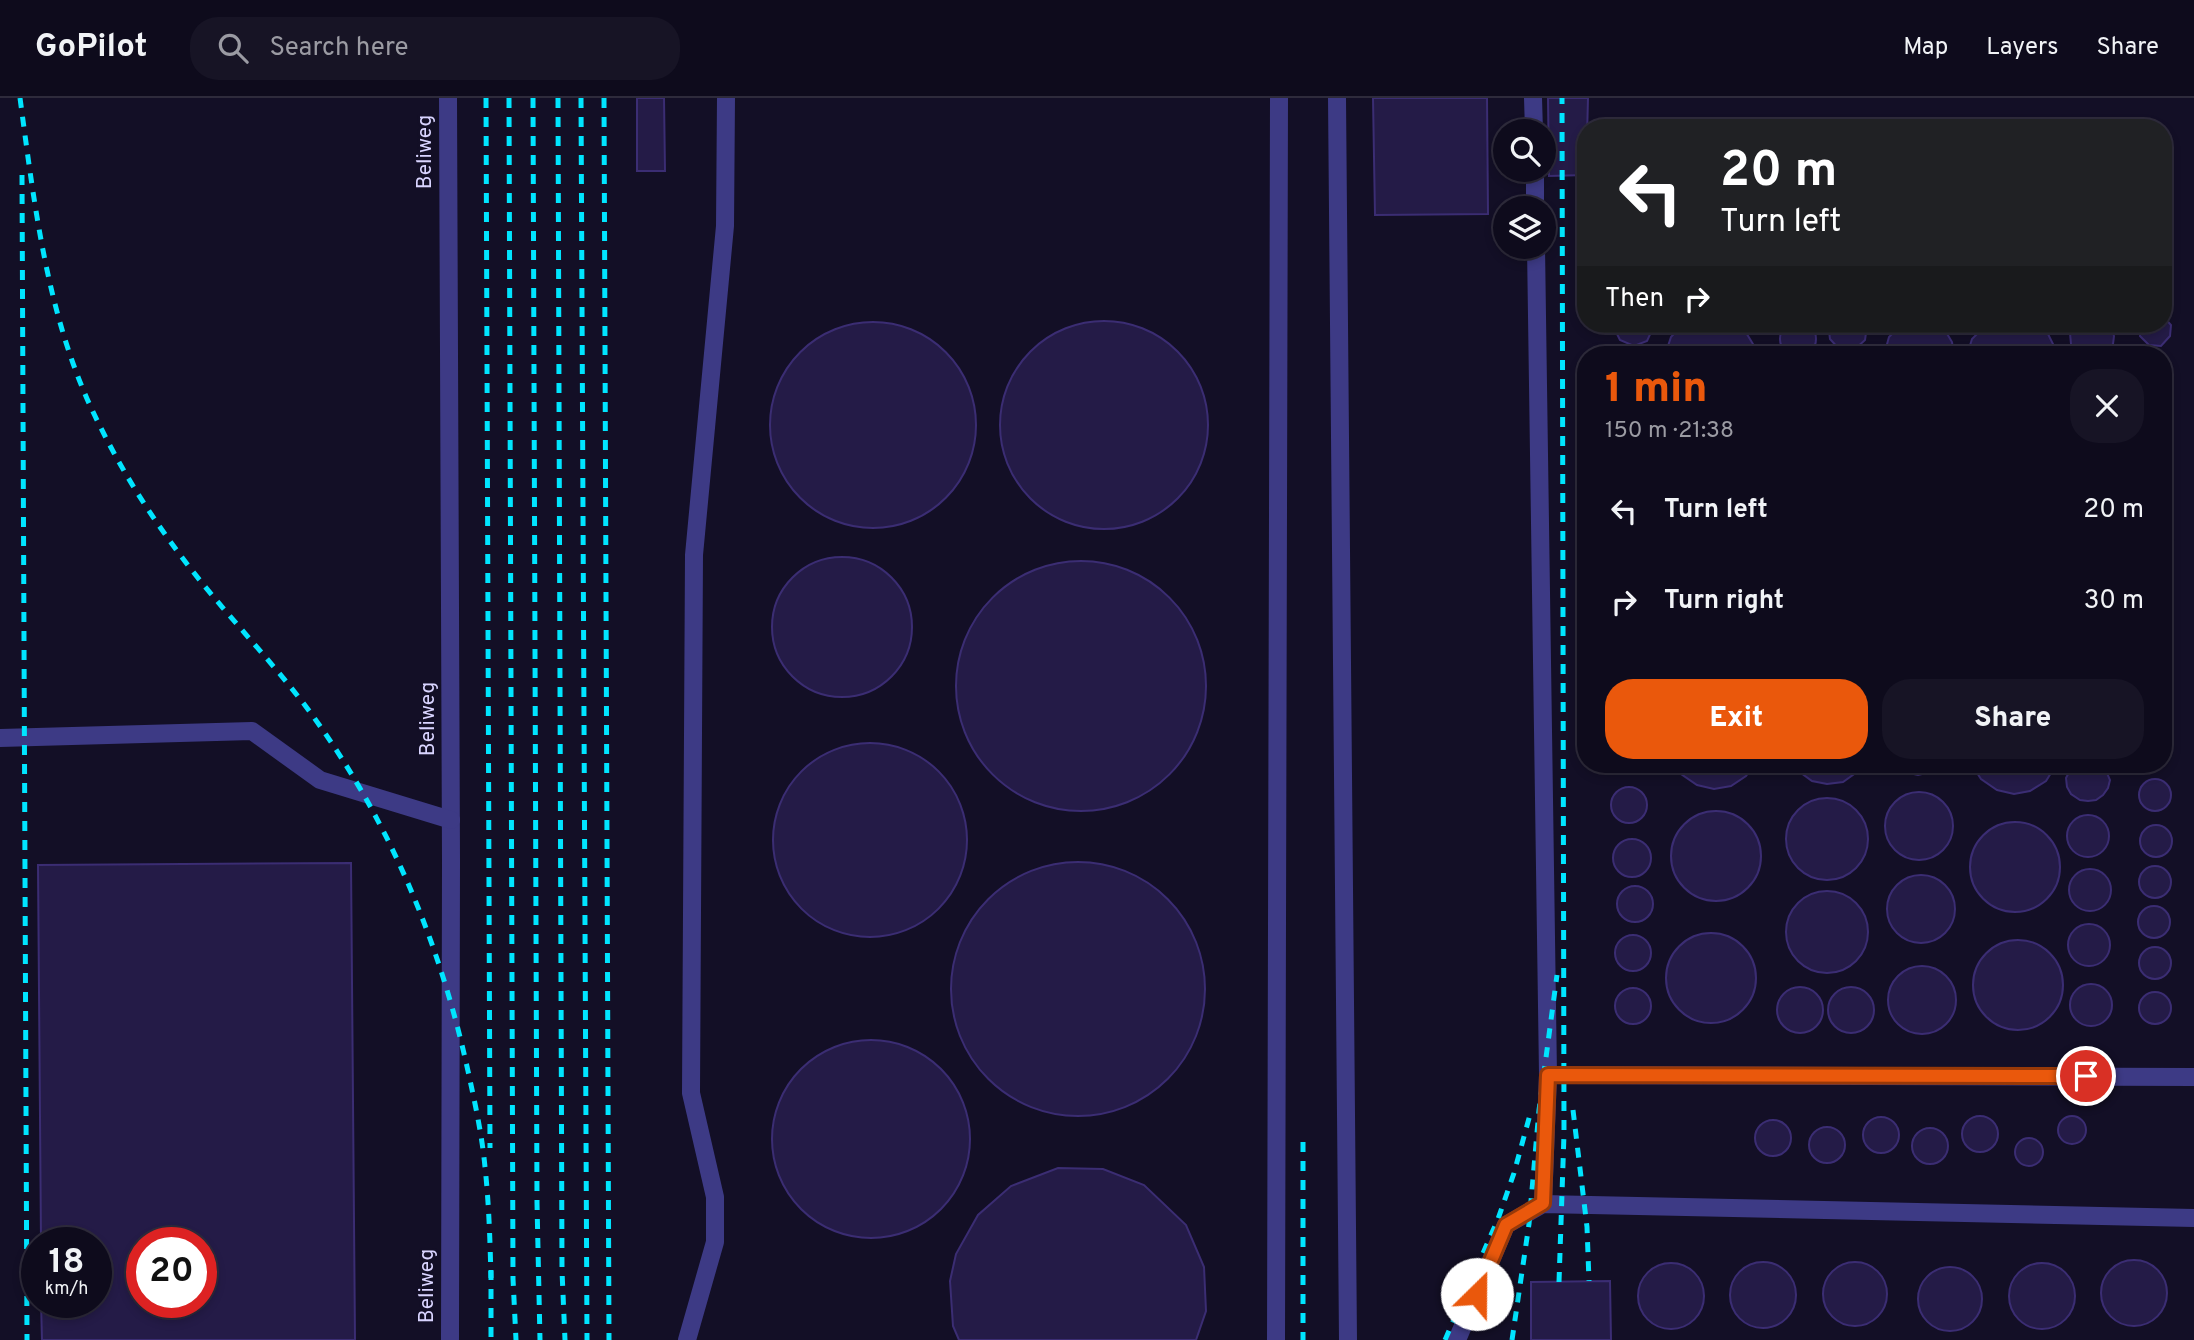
<!DOCTYPE html>
<html lang="en">
<head>
<meta charset="utf-8">
<style>
	body { margin:0; font-family:Overpass,sans-serif; background:#171425; color:#f1f3f6; height:100vh; display:flex; flex-direction:column; font-size:26px; white-space:nowrap }
	* { box-sizing:border-box; margin:0 }
	p { font-size:23px; color:#9b9ba3 }
	.icon { flex:none; width:38px; height:38px; fill:none; stroke:currentColor; stroke-width:2; stroke-linecap:round; stroke-linejoin:round }
	.map { position:relative; flex:1; overflow:hidden }
	.side { position:absolute; left:1577px; top:248px; width:595px; height:427px; display:flex; flex-direction:column; background:#0e0b1c; border-radius:28px; box-shadow:0 4px 10px #0003,0 0 0 2px #2e2b3b }
	.side>* { flex:none }
	.guide { position:absolute; left:1577px; top:21px; width:595px; height:214px; border-radius:28px; box-shadow:0 4px 10px #0003,0 0 0 2px #2e2b3b; background:#202124; color:#fff; overflow:hidden }
	.tools { position:absolute; left:1493px; top:21px; display:grid; gap:14px }
	.tools a { display:grid; place-items:center; width:63px; height:63px; border-radius:50%; background:#0e0b1c; box-shadow:0 4px 10px #0003,0 0 0 2px #2e2b3b; font-size:35px }
	.speed { position:absolute; left:21px; top:1129px; display:flex; gap:14px; font-size:35px; font-weight:700; text-align:center }
	.speed>* { display:grid; place-content:center; width:91px; height:91px; border-radius:50%; background:#0e0b1c; box-shadow:0 4px 10px #0003,0 0 0 2px #2e2b3b; line-height:1 }
	.speed small { font-size:18px; font-weight:400 }
	.speed .limit { border:10px solid #d22; background:#fff; color:#111 }
	.pin { position:absolute; display:grid; place-items:center; width:60px; height:60px; color:#fff; margin:-30px; border:4px solid #fff; border-radius:50%; box-shadow:0 2px 7px #0007 }
	.me { position:absolute; width:77px; margin:-38px; rotate:23deg; stroke-linejoin:round; filter:drop-shadow(0 0 5px #0008) }
	.turn { display:flex; align-items:center; gap:24px; height:147px; padding:0 28px; font-size:32px }
	.turn .icon { width:91px; height:91px; stroke-width:2.5 }
	.turn b { display:block; font-size:49px; line-height:60px }
	.then { display:flex; align-items:center; height:66px; padding:0 28px; background:#0003; gap:14px; font-size:26px }
	.round { display:grid; place-items:center; flex:none; width:74px; height:74px; border-radius:28px; background:#171425 }
	.head { display:flex; align-items:center; justify-content:space-between; height:119px; padding:0 28px }
	h1 { font-size:42px; font-weight:800; line-height:52px; color:#ea580c }
	.primary-button { display:flex; gap:14px; margin-top:auto; padding:14px 28px }
	.primary-button a { flex:1; height:80px; border-radius:28px; background:#ea580c; color:#fff; font-size:28px; font-weight:800; line-height:80px; text-align:center }
	.primary-button a+a { background:#171425; color:#f1f3f6 }
	ul { padding:0; list-style:none }
	li { display:flex; align-items:center; gap:21px; height:91px; padding:0 28px }
	li div { flex:1 }
	li b { display:block; font-size:26px }
	li em { font-style:normal }
	header { display:flex; align-items:center; gap:42px; box-sizing:border-box; height:98px; padding:0 35px; background:#0e0b1c; border-bottom:2px solid #2e2b3b }
	header strong { font-size:33px }
	nav { display:flex; gap:38px; margin-inline-start:auto; font-size:24px }
	.search { width:490px; height:63px; background:#171425; display:flex; align-items:center; gap:18px; box-sizing:border-box; padding:0 24px; border-radius:28px; color:#9b9ba3; font-size:26px }
	.map>svg:first-child { display:block }
	.building { fill:#241b47; stroke:#3b2d73; stroke-width:2; fill-rule:evenodd }
	.lines { fill:none; stroke-linecap:round; stroke-linejoin:round }
	.minor { stroke:#3d3a85; stroke-width:18 }
	.rail { stroke:#00e5ff; stroke-width:5; stroke-dasharray:10 9; stroke-linecap:butt }
	.route-casing { stroke:#983908; stroke-width:18 }
	.route { stroke:#ea580c; stroke-width:12 }
	.labels { text-anchor:middle; dominant-baseline:central; stroke-width:5; stroke-linejoin:round; paint-order:stroke }
	.street-label { font-size:21px; fill:#d9d4ff; stroke:#130f26 }
</style>
</head>
<body>
<header>
<strong>GoPilot</strong>
<div class="search"><svg class="icon" aria-label="search" viewBox="0 0 24 24"><circle cx="10" cy="10" r="6"/><path d="M15 15l6 6"/></svg>Search here</div>
<nav><a>Map</a><a>Layers</a><a>Share</a></nav>
</header>
<div class="map">
<svg width="2194" height="1242" viewBox="0 0 2194 1242">
	<rect width="100%" height="100%" fill="#130f26"/>
	<g class="building">
		<polygon points="637,0 664,0 665,73 637,73"/>
		<polygon points="1373,0 1487,0 1488,116 1375,117"/>
		<polygon points="1548,0 1588,0 1586,77 1549,78"/>
		<polygon points="1958,20 1976,30 1931,30 1947,21"/>
		<polygon points="1764,21 1775,22 1787,30 1745,30"/>
		<polygon points="1674,22 1684,24 1694,30 1654,30 1665,23"/>
		<polygon points="1857,23 1867,23 1879,30 1841,30"/>
		<polygon points="2163,218 2171,227 2170,238 2161,248 2149,247 2140,238 2141,226 2163,226"/>
		<circle cx="1104" cy="327" r="104"/>
		<circle cx="1798" cy="241" r="18"/>
		<circle cx="873" cy="327" r="103"/>
		<polygon points="1616,226 1653,226 1653,230 1647,243 1634,248 1620,242 1617,236"/>
		<polygon points="1683,226 1737,226 1745,233 1753,246 1754,257 1665,257 1671,239"/>
		<polygon points="1832,226 1864,226 1866,235 1865,242 1854,252 1840,252 1830,241 1829,233"/>
		<polygon points="1902,226 1936,226 1946,234 1952,244 1954,257 1884,257 1889,239"/>
		<polygon points="1987,226 2036,226 2047,234 2054,248 2056,257 1967,257 1972,241"/>
		<polygon points="2072,226 2110,226 2114,238 2113,246 2102,257 2081,257 2075,253 2071,246 2070,235"/>
		<polygon points="2163,260 2167,263 2172,274 2167,286 2163,288"/>
		<polygon points="2163,301 2170,309 2171,315 2170,321 2163,328"/>
		<polygon points="2163,344 2170,352 2171,358 2170,364 2163,372"/>
		<polygon points="2163,386 2169,399 2168,405 2163,411"/>
		<polygon points="2163,427 2169,431 2173,442 2168,453 2163,457"/>
		<circle cx="842" cy="529" r="70"/>
		<circle cx="1081" cy="588" r="125"/>
		<polygon points="2163,469 2168,473 2172,483 2171,490 2163,497"/>
		<polygon points="2163,641 2168,652 2163,663"/>
		<circle cx="870" cy="742" r="97"/>
		<polygon points="1614,667 1645,667 1636,675 1630,676 1623,674"/>
		<polygon points="1676,667 1754,667 1746,678 1731,688 1714,691 1697,687 1681,676"/>
		<polygon points="1794,667 1863,667 1857,674 1843,684 1827,686 1812,683 1797,672"/>
		<polygon points="1895,667 1943,667 1931,674 1918,677 1905,674"/>
		<polygon points="1972,667 2056,667 2046,683 2030,693 2014,696 1997,692 1981,681"/>
		<polygon points="2073,667 2104,668 2110,682 2108,690 2103,697 2096,702 2088,703 2080,702 2071,696 2067,689 2066,680"/>
		<circle cx="2155" cy="697" r="16"/>
		<circle cx="1629" cy="707" r="18"/>
		<circle cx="1919" cy="728" r="34"/>
		<circle cx="1827" cy="741" r="41"/>
		<circle cx="1716" cy="758" r="45"/>
		<circle cx="2088" cy="738" r="21"/>
		<circle cx="2015" cy="769" r="45"/>
		<circle cx="2156" cy="743" r="16"/>
		<circle cx="1632" cy="760" r="19"/>
		<circle cx="1078" cy="891" r="127"/>
		<path d="M351,765L355,1242H42L41,1204H96V1144H41L38,767ZM142,1144H201V1204H142Z"/>
		<circle cx="2155" cy="784" r="16"/>
		<circle cx="2090" cy="792" r="21"/>
		<circle cx="1921" cy="811" r="34"/>
		<circle cx="1635" cy="806" r="18"/>
		<circle cx="1827" cy="834" r="41"/>
		<circle cx="2154" cy="824" r="16"/>
		<circle cx="2089" cy="847" r="21"/>
		<circle cx="1711" cy="880" r="45"/>
		<circle cx="1633" cy="855" r="18"/>
		<circle cx="2018" cy="887" r="45"/>
		<circle cx="2155" cy="865" r="16"/>
		<circle cx="1922" cy="902" r="34"/>
		<circle cx="2091" cy="907" r="21"/>
		<circle cx="1851" cy="912" r="23"/>
		<circle cx="1800" cy="912" r="23"/>
		<circle cx="1633" cy="908" r="18"/>
		<circle cx="2155" cy="910" r="16"/>
		<circle cx="871" cy="1041" r="99"/>
		<circle cx="1980" cy="1036" r="18"/>
		<circle cx="2072" cy="1032" r="14"/>
		<circle cx="1881" cy="1037" r="18"/>
		<circle cx="1773" cy="1040" r="18"/>
		<circle cx="1827" cy="1047" r="18"/>
		<circle cx="1930" cy="1048" r="18"/>
		<circle cx="2029" cy="1054" r="14"/>
		<polygon points="1058,1070 1103,1071 1144,1087 1186,1127 1204,1169 1206,1213 1196,1242 959,1242 953,1228 950,1183 956,1156 978,1117 1011,1088"/>
		<circle cx="2134" cy="1195" r="33"/>
		<circle cx="1855" cy="1196" r="32"/>
		<circle cx="1763" cy="1197" r="33"/>
		<circle cx="1671" cy="1198" r="33"/>
		<circle cx="2042" cy="1198" r="33"/>
		<circle cx="1950" cy="1201" r="32"/>
		<polygon points="1610,1183 1611,1242 1531,1242 1531,1184"/>
	</g>
	<g class="lines">
		<g class="minor">
			<polyline points="448,0 451,764 450,1242"/>
			<polyline points="1337,0 1348,1242"/>
			<polyline points="1533,0 1534,33"/>
			<polyline points="1535,72 1535,110"/>
			<polyline points="1536,149 1548,977 1543,1106"/>
			<polyline points="0,640 252,633 320,682 451,722"/>
			<polyline points="1548,977 2194,979"/>
			<polyline points="687,1242 715,1144 715,1099 691,995 694,457 725,128 726,0"/>
			<polyline points="1276,1242 1279,0"/>
			<polyline points="1457,1242 1506,1127 1543,1106 2194,1120"/>
		</g>
		<g class="rail">
			<path d="M20,0C35,111 48,227 100,328C124,377 154,423 187,466C224,514 267,558 304,606C386,715 439,840 468,973C475,1005 482,1037 485,1069C489,1106 490,1143 491,1180"/>
			<polyline points="486,0 490,1050"/>
			<polyline points="509,0 513,1181 516,1242"/>
			<polyline points="533,0 537,1105 540,1242"/>
			<polyline points="558,0 562,1173 565,1242"/>
			<polyline points="581,0 587,1242"/>
			<polyline points="604,0 609,1242"/>
			<polyline points="22,77 27,1242"/>
			<polyline points="1573,1012 1587,1129 1589,1183"/>
			<polyline points="1303,1044 1303,1242"/>
			<polyline points="491,1172 491,1242"/>
			<polyline points="1559,1184 1564,1036 1562,0"/>
			<polyline points="1445,1242 1498,1121 1514,1075 1531,1013"/>
			<polyline points="1512,1242 1529,1126 1539,1012 1557,877"/>
		</g>
	</g>
	<g class="lines">
		<defs>
			<polyline id="route" points="1477,1196 1506,1127 1543,1105 1548,977 2086,978"/>
		</defs>
		<use href="#route" class="route-casing"/>
		<use href="#route" class="route"/>
	</g>
	<g class="labels">
		<g class="street-label">
			<text transform="translate(425 54) rotate(-90)">Beliweg</text>
			<text transform="translate(428 621) rotate(-90)">Beliweg</text>
			<text transform="translate(427 1188) rotate(-90)">Beliweg</text>
		</g>
	</g>
</svg>
<div class="tools">
<a><svg class="icon" aria-label="search" viewBox="0 0 24 24"><circle cx="10" cy="10" r="6"/><path d="M15 15l6 6"/></svg></a>
<a><svg class="icon" aria-label="layers" viewBox="0 0 24 24"><path d="M12 4l9 5-9 5-9-5zM3 14l9 5 9-5"/></svg></a>
</div>
<div class="speed"><div>18<small>km/h</small></div><div class="limit">20</div></div>
<div class="pin" style="left:2086px;top:978px;background:#d93025"><svg class="icon" aria-label="arrive" viewBox="0 0 24 24"><path d="M6 21V4h12l-3 4 3 4H6"/></svg></div>
<svg class="me" style="left:1477px;top:1196px" viewBox="-20 -20 40 40"><circle r="19" fill="#fff"/><path d="M0-13L10 11 0 6-10 11z" fill="#ea580c"/></svg>
<div class="guide">
<div class="turn"><svg class="icon" aria-label="left" viewBox="0 0 24 24"><path d="M17 20v-9H6M10 6l-5 5 5 5"/></svg><div><b>20 m</b>Turn left</div></div>
<div class="then">Then<svg class="icon" aria-label="right" viewBox="0 0 24 24"><path d="M7 20v-9h11M14 6l5 5-5 5"/></svg></div>
</div>
<section class="side">
<div class="head"><div><h1>1 min</h1><p>150 m · 21:38</p></div><a class="round"><svg class="icon" aria-label="close" viewBox="0 0 24 24"><path d="M6 6l12 12M18 6L6 18"/></svg></a></div>
<ul>
<li><svg class="icon" aria-label="left" viewBox="0 0 24 24"><path d="M17 20v-9H6M10 6l-5 5 5 5"/></svg><div><b>Turn left</b></div><em>20 m</em></li>
<li><svg class="icon" aria-label="right" viewBox="0 0 24 24"><path d="M7 20v-9h11M14 6l5 5-5 5"/></svg><div><b>Turn right</b></div><em>30 m</em></li>
</ul>
<div class="primary-button"><a>Exit</a><a>Share</a></div>
</section>
</div>
</body>
</html>
